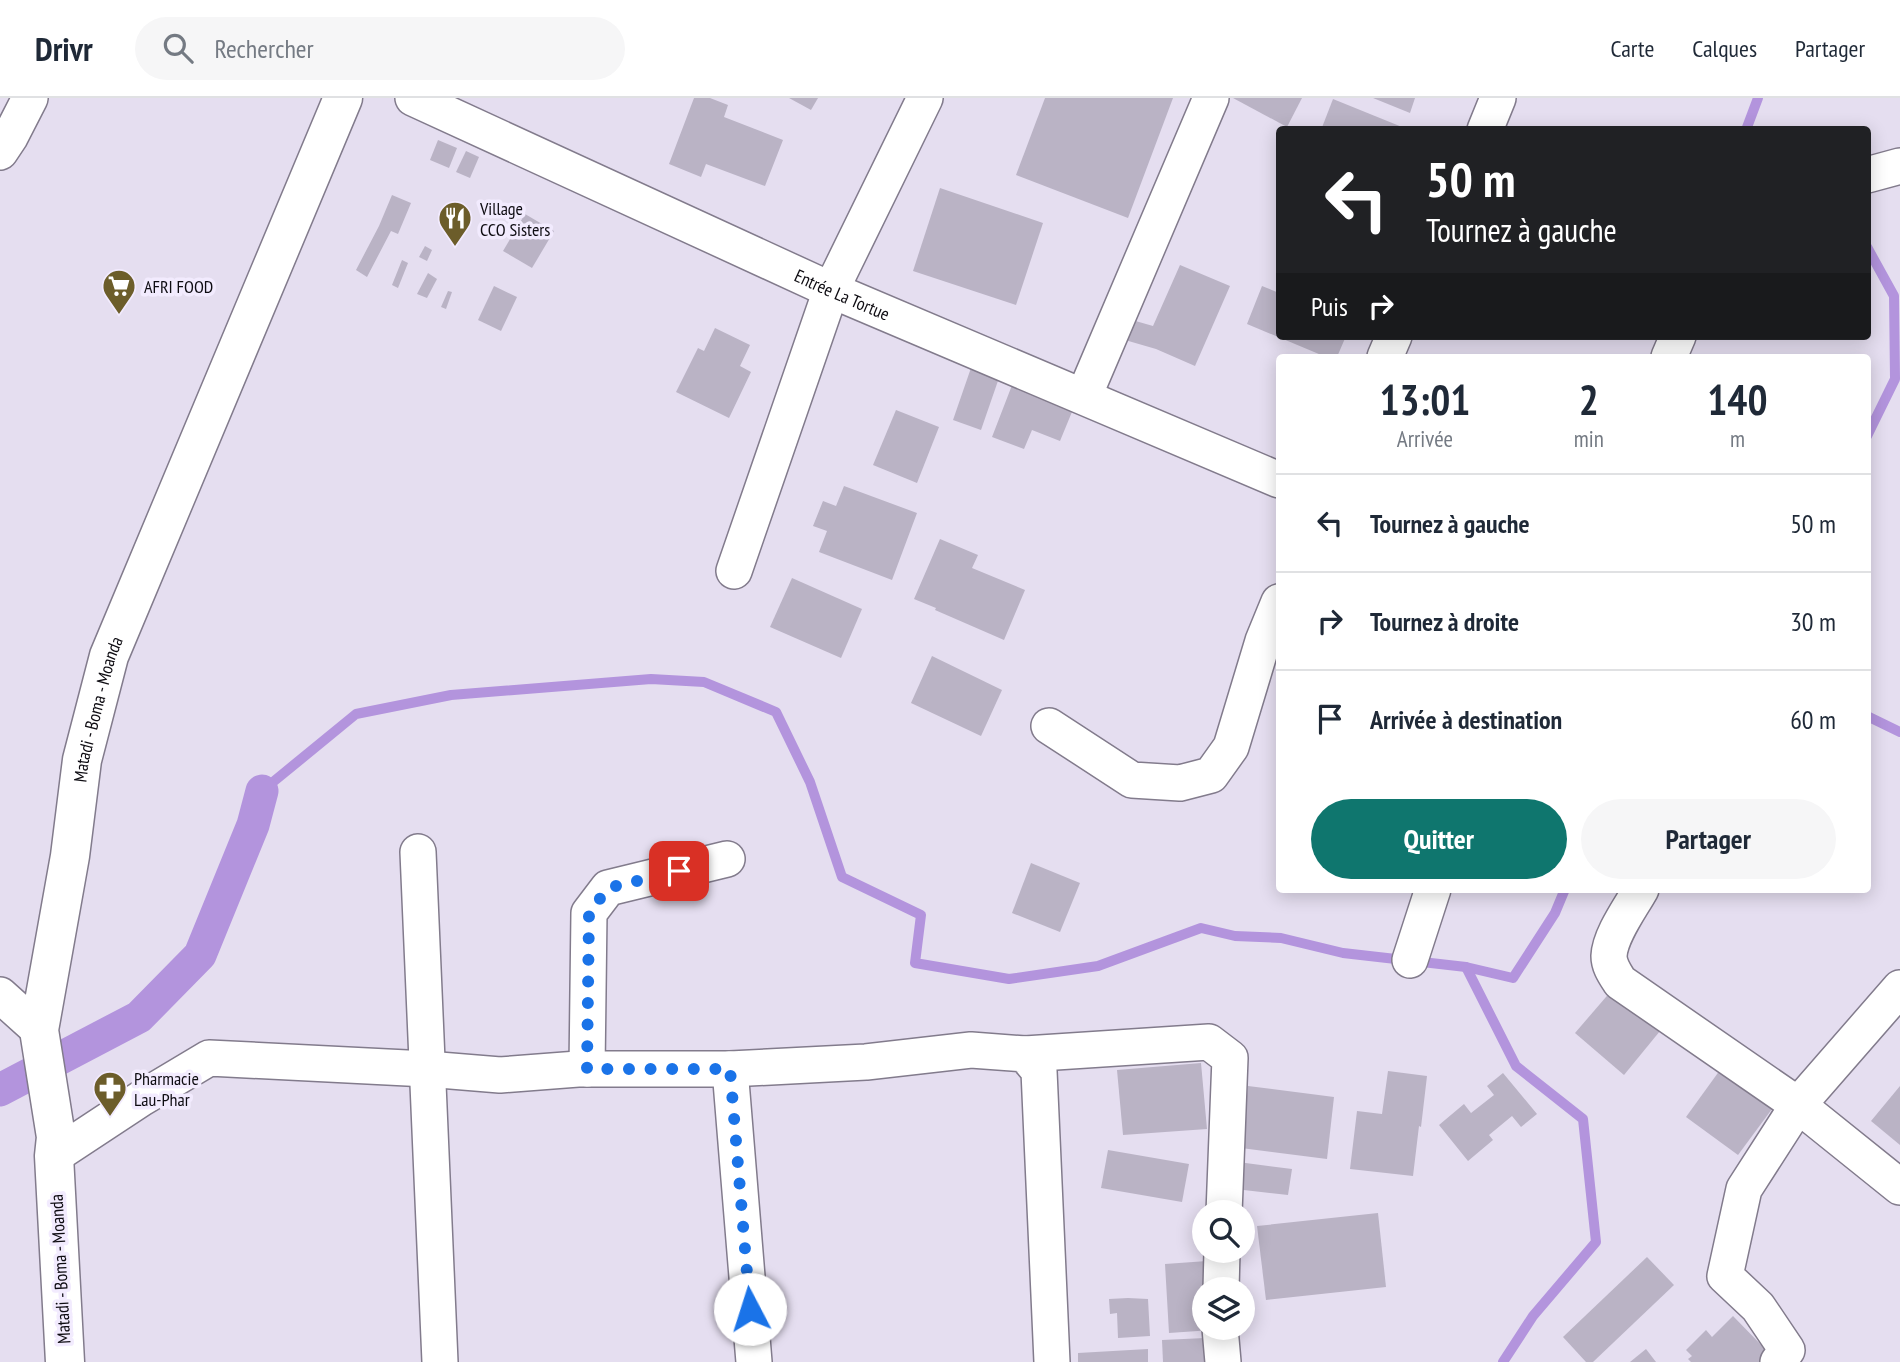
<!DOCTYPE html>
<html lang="fr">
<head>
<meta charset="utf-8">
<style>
	body { margin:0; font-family:"PT Sans Narrow",sans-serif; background:#f6f6f7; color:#1f2937; height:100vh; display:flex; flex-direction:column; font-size:26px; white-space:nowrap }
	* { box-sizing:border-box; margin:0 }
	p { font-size:23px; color:#747a83 }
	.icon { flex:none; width:38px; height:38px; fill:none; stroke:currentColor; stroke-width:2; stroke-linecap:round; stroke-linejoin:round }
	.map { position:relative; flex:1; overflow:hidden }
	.sheet { position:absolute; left:1276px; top:256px; width:595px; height:539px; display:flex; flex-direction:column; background:#fff; border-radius:7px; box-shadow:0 4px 18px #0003 }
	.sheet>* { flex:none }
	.top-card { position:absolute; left:1276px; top:28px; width:595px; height:214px; border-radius:7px; box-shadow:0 4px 18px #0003; background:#202124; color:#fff; overflow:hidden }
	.controls { position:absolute; left:1192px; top:1102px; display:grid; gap:14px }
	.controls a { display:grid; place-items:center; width:63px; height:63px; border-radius:50%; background:#fff; box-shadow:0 4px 18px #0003; font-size:35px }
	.pin { position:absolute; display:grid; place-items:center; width:60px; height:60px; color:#fff; margin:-30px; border-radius:14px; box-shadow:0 4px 10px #0006 }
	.me { position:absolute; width:77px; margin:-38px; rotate:355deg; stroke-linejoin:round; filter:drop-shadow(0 0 5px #0008) }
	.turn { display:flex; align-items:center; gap:24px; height:147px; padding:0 35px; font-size:32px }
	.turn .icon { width:91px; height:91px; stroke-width:2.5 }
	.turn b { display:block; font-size:49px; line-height:60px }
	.then { display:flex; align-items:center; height:66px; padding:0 35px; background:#0003; gap:14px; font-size:26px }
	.eta { display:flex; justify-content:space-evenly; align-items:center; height:119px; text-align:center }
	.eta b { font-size:42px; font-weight:700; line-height:49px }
	.primary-button { display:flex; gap:14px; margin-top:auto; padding:14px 35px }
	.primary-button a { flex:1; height:80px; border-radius:42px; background:#0f766e; color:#fff; font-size:28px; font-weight:700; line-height:80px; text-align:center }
	.primary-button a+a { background:#f6f6f7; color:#1f2937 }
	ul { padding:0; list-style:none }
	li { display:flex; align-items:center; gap:21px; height:98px; padding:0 35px; border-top:2px solid #e0e1e3 }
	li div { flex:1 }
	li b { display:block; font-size:26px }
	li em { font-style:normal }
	header { display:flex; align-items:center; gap:42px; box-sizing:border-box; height:98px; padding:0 35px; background:#fff; border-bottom:2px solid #e0e1e3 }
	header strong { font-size:33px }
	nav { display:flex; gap:38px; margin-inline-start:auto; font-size:24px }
	.search { width:490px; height:63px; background:#f6f6f7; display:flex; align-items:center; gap:18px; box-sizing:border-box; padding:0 24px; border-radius:38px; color:#747a83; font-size:26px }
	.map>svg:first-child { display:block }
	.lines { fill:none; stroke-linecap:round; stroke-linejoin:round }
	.stream { stroke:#b394dd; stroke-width:10 }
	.canal { stroke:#b394dd; stroke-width:33 }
	.building { fill:#bab3c5 }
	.minor-casing { stroke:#827b8c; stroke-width:38 }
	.highway-casing { stroke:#827b8c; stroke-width:41 }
	.minor { stroke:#fff; stroke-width:35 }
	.highway { stroke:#fff; stroke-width:38 }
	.route { stroke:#1a73e8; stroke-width:12; stroke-dasharray:0 21.6 }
	.labels { text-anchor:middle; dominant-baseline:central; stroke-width:7; stroke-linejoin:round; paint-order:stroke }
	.poi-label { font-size:18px; fill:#0e0c12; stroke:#f2ebfe; text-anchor:start }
	.street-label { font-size:18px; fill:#0e0c12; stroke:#f2ebfe }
</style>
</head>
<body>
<header>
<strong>Drivr</strong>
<div class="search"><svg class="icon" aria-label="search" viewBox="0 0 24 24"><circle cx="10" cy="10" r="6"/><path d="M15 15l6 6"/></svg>Rechercher</div>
<nav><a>Carte</a><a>Calques</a><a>Partager</a></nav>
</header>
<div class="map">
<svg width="1900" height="1264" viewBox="0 0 1900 1264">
	<rect width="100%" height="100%" fill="#e5def0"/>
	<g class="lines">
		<g class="stream">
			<polyline points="1746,32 1758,0"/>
			<polyline points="1867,149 1894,198 1895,281 1867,338"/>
			<polyline points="1867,618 1900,634"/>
			<polyline points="262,693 356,616 451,597 651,581 704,584 776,614 810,684 842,779 921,817 915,865 1009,881 1098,868 1201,830 1235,838 1281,840 1343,855 1466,869 1513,880 1555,815 1565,791"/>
			<polyline points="1466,869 1516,968 1583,1021 1596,1144 1533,1218 1503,1264"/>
		</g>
		<polyline class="canal" points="0,992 139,919 200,857 253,727 262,693"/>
	</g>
	<g class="building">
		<polygon points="694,0 710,0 728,7 724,19 783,42 765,88 706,66 701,79 669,66"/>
		<polygon points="789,0 818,0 811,12"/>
		<polygon points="1045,0 1173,0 1128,120 1016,77"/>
		<polygon points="1233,0 1302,0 1287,29"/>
		<polygon points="1373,0 1415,0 1410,15"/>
		<polygon points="1333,1 1407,31 1407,32 1321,32"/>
		<polygon points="438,42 457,50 449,70 430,62"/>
		<polygon points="466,53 479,59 470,80 456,74"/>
		<polygon points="940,90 1043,125 1016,207 913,173"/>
		<polygon points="392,97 411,105 398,136 391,133 367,179 356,172 379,128"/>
		<polygon points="525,116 554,133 532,170 503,153"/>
		<polygon points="425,148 432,152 427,163 419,159"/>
		<polygon points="402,162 408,165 398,190 392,187"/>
		<polygon points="1180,167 1230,188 1195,268 1156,251 1125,242 1132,222 1153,228"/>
		<polygon points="428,175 437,181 427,200 417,196"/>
		<polygon points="494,188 517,199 501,233 478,222"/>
		<polygon points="1262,188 1279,195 1279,238 1346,238 1337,259 1326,259 1247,226"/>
		<polygon points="448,193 452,194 446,211 441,209"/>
		<polygon points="715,230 750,247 740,268 751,274 729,320 676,294 698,250 704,253"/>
		<polygon points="972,267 1000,277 981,332 953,322"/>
		<polygon points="1014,282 1074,309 1060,343 1032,332 1024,351 992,339"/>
		<polygon points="896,312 939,329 917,385 873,367"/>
		<polygon points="844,388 917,415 892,482 819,454 827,433 813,428 823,403 836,408"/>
		<polygon points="940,441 978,457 972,470 1025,492 1004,542 935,512 936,510 914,501"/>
		<polygon points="792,480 862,511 841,560 770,529"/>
		<polygon points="932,558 1002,592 981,638 911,605"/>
		<polygon points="1031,765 1080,785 1060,834 1012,815"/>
		<polygon points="1612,892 1660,933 1624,977 1575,935"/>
		<polygon points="1201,965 1207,1031 1123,1037 1117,972"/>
		<polygon points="1720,972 1772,1011 1738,1057 1686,1019"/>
		<polygon points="1388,973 1427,978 1421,1029 1419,1028 1413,1078 1350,1071 1357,1013 1382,1016"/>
		<polygon points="1503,975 1537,1016 1521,1029 1512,1018 1489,1037 1493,1042 1468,1063 1439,1027 1464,1006 1471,1015 1494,997 1487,988"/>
		<polygon points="1248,988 1334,999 1327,1061 1241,1050"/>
		<polygon points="1900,988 1900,1047 1871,1023"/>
		<polygon points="1108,1052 1189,1066 1182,1104 1101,1090"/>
		<polygon points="1238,1064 1292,1071 1288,1097 1235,1091"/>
		<polygon points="1378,1115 1386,1189 1266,1202 1257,1128"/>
		<polygon points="1647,1159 1674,1187 1593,1264 1586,1264 1563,1239"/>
		<polygon points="1207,1163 1204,1192 1204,1230 1212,1232 1169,1235 1165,1166"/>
		<polygon points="1128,1200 1148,1201 1150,1238 1118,1240 1117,1215 1110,1216 1109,1201"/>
		<polygon points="1733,1218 1770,1256 1762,1264 1691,1264 1688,1261 1692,1258 1686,1252 1706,1232 1712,1239"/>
		<polygon points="1205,1240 1206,1264 1163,1264 1162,1242"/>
		<polygon points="1148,1251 1148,1264 1078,1264 1078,1255"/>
		<polygon points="1646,1251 1656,1264 1630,1264"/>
	</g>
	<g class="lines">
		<defs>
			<g id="minor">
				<path id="s1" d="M413,0L831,192L1279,382"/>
				<polyline points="1485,32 1498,0"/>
				<polyline points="0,54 10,39 30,0"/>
				<polyline points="1867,77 1900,68"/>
				<polyline points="1385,259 1394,238"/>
				<polyline points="1669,259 1678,238"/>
				<polyline points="1084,298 1211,0"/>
				<polyline points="734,473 831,192 925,0"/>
				<polyline points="1049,628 1132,682 1180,685 1211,677 1231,649 1263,543 1279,504"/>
				<polyline points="418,754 440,1264"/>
				<path d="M1641,791C1631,809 1610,837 1609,858C1609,868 1615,876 1620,884L1798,1007L1900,1089"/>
				<polyline points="1410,862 1433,791"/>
				<polyline points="0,897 39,932"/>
				<polyline points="1025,956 1209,944 1230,960 1224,1115"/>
				<polyline points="587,971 589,815 608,790 727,761"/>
				<polyline points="730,971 754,1264"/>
				<polyline points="54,1058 142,1000 209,960 427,971 500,977 578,971 730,971 866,964 971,952 1025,956 1039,973 1052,1264"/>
				<polyline points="1221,1192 1222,1153"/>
				<polyline points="1220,1230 1223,1264"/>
				<polyline points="1778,1264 1787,1252 1758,1209 1725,1178 1744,1091 1798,1007 1900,890"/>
			</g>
			<g id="highway">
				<path id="s2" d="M65,1264L54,1058L56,1039L39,932L70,758L82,662L109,558L343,0"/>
			</g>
		</defs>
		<use href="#minor" class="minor-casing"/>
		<use href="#highway" class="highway-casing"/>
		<use href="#minor" class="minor"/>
		<use href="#highway" class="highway"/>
	</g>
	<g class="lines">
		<polyline class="route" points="679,773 608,790 589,815 587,971 730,971 750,1211"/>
	</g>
	<defs>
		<symbol id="restaurant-pin" viewBox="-11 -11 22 30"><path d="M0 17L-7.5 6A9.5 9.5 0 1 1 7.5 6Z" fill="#6c5d2a" stroke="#f2ebfe"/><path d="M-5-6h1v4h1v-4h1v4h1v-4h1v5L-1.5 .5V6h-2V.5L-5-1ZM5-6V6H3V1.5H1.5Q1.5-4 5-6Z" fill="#fff"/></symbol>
		<symbol id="supermarket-pin" viewBox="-11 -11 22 30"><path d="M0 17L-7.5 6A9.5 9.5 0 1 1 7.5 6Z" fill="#6c5d2a" stroke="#f2ebfe"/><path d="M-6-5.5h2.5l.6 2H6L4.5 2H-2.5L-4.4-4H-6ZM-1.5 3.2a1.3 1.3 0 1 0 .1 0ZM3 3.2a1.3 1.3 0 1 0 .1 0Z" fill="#fff"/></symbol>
		<symbol id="pharmacy-pin" viewBox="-11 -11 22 30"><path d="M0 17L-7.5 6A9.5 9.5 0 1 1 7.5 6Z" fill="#6c5d2a" stroke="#f2ebfe"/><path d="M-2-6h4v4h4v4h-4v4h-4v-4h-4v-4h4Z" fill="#fff"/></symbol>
	</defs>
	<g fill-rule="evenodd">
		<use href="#restaurant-pin" x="436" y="101" width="38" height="52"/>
		<use href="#supermarket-pin" x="100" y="169" width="38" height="52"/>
		<use href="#pharmacy-pin" x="91" y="971" width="38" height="52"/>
	</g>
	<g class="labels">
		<g class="poi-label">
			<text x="480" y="110">Village<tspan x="480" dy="21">CCO Sisters</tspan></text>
			<text x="144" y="188">AFRI FOOD</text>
			<text x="134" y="980">Pharmacie<tspan x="134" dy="21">Lau-Phar</tspan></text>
		</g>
		<g class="street-label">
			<text stroke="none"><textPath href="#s1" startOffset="472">Entrée La Tortue</textPath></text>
			<text stroke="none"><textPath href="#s2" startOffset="660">Matadi - Boma - Moanda</textPath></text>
			<text transform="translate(60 1171) rotate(-93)">Matadi - Boma - Moanda</text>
		</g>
	</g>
</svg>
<div class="controls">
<a><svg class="icon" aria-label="search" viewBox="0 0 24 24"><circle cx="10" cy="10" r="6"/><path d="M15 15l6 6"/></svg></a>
<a><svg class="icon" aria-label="layers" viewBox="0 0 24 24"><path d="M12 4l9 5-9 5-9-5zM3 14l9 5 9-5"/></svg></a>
</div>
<div class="pin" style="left:679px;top:773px;background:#d93025"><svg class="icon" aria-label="arrive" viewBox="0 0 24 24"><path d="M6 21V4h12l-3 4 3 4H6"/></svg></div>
<svg class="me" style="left:750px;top:1211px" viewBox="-20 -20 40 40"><circle r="19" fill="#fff"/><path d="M0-13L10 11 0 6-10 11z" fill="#1a73e8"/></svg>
<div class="top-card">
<div class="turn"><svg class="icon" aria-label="left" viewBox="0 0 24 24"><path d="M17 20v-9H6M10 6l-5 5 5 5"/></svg><div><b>50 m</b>Tournez à gauche</div></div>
<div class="then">Puis<svg class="icon" aria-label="right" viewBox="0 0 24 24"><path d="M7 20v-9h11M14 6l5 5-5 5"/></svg></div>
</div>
<section class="sheet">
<div class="eta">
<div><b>13:01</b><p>Arrivée</p></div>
<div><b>2</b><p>min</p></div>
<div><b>140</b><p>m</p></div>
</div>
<ul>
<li><svg class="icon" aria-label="left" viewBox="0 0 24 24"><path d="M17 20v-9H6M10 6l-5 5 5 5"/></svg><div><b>Tournez à gauche</b></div><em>50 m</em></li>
<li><svg class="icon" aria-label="right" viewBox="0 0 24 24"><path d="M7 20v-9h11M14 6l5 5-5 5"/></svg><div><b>Tournez à droite</b></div><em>30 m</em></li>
<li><svg class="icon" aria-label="arrive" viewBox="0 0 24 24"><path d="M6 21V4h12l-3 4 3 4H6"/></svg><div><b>Arrivée à destination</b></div><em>60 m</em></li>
</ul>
<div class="primary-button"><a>Quitter</a><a>Partager</a></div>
</section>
</div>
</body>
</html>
